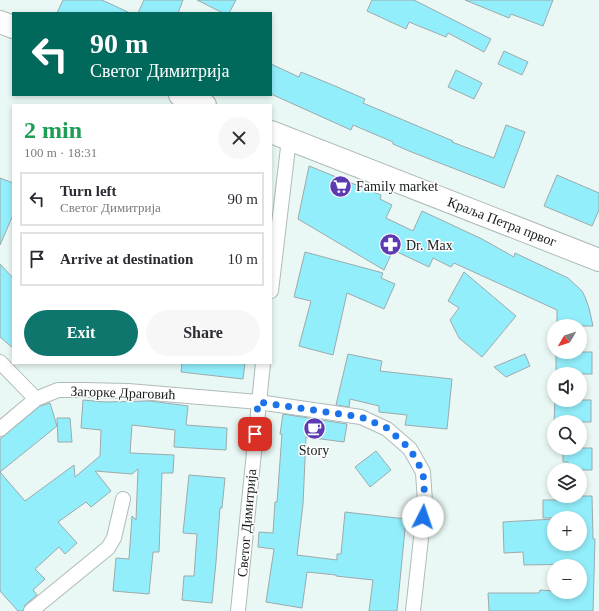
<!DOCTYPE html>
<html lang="en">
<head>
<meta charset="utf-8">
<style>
	body { margin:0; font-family:Georgia,serif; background:#f7f7f7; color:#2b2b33; height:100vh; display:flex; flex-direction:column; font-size:15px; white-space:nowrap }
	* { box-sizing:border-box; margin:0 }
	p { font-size:13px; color:#7c7c81 }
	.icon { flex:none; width:22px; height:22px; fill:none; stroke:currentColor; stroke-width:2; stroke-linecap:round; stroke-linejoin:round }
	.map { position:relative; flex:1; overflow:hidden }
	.panel { position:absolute; left:12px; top:104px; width:260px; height:260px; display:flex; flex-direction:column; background:#fff; border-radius:0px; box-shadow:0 2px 6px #0003 }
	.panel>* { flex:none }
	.top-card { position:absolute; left:12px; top:12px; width:260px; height:84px; border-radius:0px; box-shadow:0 2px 6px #0003; background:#00695c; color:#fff; overflow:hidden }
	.needle { width:26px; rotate:231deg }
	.controls { position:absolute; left:547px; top:319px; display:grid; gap:8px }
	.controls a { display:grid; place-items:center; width:40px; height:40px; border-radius:50%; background:#fff; box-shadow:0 2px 6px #0003; font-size:20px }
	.pin { position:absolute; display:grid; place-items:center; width:34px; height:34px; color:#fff; margin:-17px; border-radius:8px; box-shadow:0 2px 6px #0006 }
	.me { position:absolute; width:44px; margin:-22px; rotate:4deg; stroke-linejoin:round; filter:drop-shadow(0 0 3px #0008) }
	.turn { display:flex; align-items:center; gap:14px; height:84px; padding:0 12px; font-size:18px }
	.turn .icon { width:52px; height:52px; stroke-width:2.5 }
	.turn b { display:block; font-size:28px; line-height:34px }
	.round { display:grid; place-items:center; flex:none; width:42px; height:42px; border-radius:21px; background:#f7f7f7 }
	.headline { display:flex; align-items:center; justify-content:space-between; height:68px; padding:0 12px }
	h1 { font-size:24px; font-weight:700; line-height:30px; color:#1e9e55 }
	.button { display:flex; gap:8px; margin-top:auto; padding:8px 12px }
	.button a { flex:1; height:46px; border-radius:24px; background:#0f766e; color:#fff; font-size:16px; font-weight:700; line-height:46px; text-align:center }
	.button a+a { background:#f7f7f7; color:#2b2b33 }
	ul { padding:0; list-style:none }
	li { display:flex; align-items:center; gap:12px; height:54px; margin:0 8px 6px; padding:0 4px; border:2px solid #e1e1e2; border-radius:0px }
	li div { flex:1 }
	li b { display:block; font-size:15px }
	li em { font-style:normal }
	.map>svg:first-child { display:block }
	.building { fill:#93eefb; stroke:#9daaac }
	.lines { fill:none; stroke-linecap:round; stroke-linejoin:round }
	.street-casing { stroke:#afbcba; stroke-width:16 }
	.primary-casing { stroke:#afbcba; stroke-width:24 }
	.street { stroke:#fff; stroke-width:14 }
	.primary { stroke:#fff; stroke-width:22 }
	.route { stroke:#1a73e8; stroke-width:7; stroke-dasharray:0 12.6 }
	.labels { text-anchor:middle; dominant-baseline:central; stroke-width:3; stroke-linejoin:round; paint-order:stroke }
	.poi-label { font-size:14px; fill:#181d1c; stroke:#fff; text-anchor:start }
	.street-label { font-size:14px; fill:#181d1c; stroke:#fff }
</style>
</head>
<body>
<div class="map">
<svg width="599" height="611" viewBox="0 0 599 611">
	<rect width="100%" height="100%" fill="#e9f7f5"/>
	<g class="building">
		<polygon points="63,0 102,0 130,13 57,13"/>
		<polygon points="144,0 183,0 178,13 138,13"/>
		<polygon points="197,0 236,0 229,13 223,13"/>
		<polygon points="372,0 414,0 491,39 484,52 448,33 446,37 409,22 406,29 367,11"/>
		<polygon points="465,0 553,0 543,26 511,14 509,18"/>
		<polygon points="504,51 528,62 522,75 498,64"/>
		<polygon points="271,64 299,77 301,72 335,86 365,99 363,103 453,141 452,142 494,158 506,125 525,132 504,188 409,151 393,144 393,142 353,125 351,130 271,94"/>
		<polygon points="456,70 482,83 474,99 448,87"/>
		<polygon points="309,166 381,195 380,199 392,205 386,218 413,231 422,211 482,239 514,257 515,253 568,278 582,291 585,297 589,308 593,326 557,326 557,310 454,263 451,267 433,258 429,267 393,250 384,270 298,219"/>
		<polygon points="557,175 599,193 599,210 592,226 544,206"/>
		<polygon points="0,178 13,183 13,215 0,245"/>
		<polygon points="305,252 383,273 381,278 395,284 384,309 347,293 333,355 299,346 311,301 294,297"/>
		<polygon points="0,264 13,278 13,348 0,337"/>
		<polygon points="464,272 516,316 482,357 459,338 450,320 459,308 448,301"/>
		<rect x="556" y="352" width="36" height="22"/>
		<polygon points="348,354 382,361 380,371 452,379 447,429 405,425 407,415 379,412 379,406 350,399 349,407 336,405"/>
		<polygon points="525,354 530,366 506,377 494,367"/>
		<polygon points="182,363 245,363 243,379 181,372"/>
		<polygon points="83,400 105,402 150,401 188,406 186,425 227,428 226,450 174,447 175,430 132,425 130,453 174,455 173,473 162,473 159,552 153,552 149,594 113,591 116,558 129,559 132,516 136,520 138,469 132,474 95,471 111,491 91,507 86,502 58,522 77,543 65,554 59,547 35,569 45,579 33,590 37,595 25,605 23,611 18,611 0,591 0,472 25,501 74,465 75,477 100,456 101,430 81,428"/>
		<polygon points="555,400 591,400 591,422 554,422"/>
		<polygon points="50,403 57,426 0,472 0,439 40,406"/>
		<polygon points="283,414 347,424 344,442 306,437 303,504 297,555 337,560 337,554 341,554 345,512 406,519 397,611 369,611 373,580 336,576 336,575 307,572 302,608 266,602 274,549 258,547 259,532 273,533 275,502 277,502 282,434 280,434"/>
		<polygon points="57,418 70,418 72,442 58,442"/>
		<polygon points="563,448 592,448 592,470 568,470 568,462 563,462"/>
		<polygon points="376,451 391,470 370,487 355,467"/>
		<polygon points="189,475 225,478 222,508 220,508 216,562 212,603 182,600 184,576 194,576 197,534 183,533"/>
		<polygon points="567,496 592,496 593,539 595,539 593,611 489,611 488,593 539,593 540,590 554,591 554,592 580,592 580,564 524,565 523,552 504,553 503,522 554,519 554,544 580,544 580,518 543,518 543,500 567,500"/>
	</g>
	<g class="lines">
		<defs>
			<g id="street">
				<polyline points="271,291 289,139"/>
				<polyline points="0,362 36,399"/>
				<polyline points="0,429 36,399 58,390 84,390 128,391 258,402 361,417 387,429 410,449 423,472 425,502 413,611"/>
				<polyline points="31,611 108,548 114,538 123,499"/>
				<polyline points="238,611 263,363"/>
			</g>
			<g id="primary">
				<polyline points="0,22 13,27"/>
				<polyline points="180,95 205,105"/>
				<polyline points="271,132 599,260"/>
			</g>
		</defs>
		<use href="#street" class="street-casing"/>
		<use href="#primary" class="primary-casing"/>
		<use href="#street" class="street"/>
		<use href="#primary" class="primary"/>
	</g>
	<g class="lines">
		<polyline class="route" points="255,434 258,402 361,417 387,428 410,449 423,472 425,502 423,517"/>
	</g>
	<defs>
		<symbol id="supermarket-disc" viewBox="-11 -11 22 22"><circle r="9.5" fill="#5b3ab2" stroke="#fff"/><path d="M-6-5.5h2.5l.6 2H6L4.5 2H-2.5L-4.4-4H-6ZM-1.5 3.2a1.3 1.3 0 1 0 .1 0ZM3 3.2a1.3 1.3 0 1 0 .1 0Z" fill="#fff"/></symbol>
		<symbol id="pharmacy-disc" viewBox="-11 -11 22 22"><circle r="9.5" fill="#5b3ab2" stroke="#fff"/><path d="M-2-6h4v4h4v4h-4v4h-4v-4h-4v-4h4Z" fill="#fff"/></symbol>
		<symbol id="cafe-disc" viewBox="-11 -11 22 22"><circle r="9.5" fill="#5b3ab2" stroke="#fff"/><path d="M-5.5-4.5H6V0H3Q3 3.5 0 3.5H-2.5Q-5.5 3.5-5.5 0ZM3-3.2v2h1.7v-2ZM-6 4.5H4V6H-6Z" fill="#fff"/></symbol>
	</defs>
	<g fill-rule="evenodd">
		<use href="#supermarket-disc" x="328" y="174" width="25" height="25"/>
		<use href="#pharmacy-disc" x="378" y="232" width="25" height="25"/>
		<use href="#cafe-disc" x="302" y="416" width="25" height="25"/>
	</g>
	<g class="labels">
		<g class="poi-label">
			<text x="356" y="186">Family market</text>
			<text x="406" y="245">Dr. Max</text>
			<text x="314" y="450" text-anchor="middle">Story</text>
		</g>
		<g class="street-label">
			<text transform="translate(502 222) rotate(21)">Краља Петра првог</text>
			<text transform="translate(123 393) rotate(2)">Загорке Драговић</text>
			<text transform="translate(247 523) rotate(-85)">Светог Димитрија</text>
		</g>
	</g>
</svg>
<div class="controls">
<a><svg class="needle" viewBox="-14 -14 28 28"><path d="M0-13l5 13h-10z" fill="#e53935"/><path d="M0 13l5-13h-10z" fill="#7c7c81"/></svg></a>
<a><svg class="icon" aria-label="sound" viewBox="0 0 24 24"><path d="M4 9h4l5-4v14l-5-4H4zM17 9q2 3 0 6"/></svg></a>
<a><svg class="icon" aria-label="search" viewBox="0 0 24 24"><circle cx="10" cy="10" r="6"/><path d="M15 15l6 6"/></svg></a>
<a><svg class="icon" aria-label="layers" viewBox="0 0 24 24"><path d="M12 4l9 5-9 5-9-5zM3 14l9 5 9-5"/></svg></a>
<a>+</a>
<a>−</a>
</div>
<div class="pin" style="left:255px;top:434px;background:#d93025"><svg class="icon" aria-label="arrive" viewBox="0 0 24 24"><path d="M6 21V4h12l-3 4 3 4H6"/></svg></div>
<svg class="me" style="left:423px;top:517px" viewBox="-20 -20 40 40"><circle r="19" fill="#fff"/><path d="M0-13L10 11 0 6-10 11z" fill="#1a73e8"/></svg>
<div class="top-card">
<div class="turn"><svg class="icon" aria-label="left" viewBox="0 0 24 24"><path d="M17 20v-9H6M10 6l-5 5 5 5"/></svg><div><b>90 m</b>Светог Димитрија</div></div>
</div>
<section class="panel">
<div class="headline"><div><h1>2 min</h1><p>100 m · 18:31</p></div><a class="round"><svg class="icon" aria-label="close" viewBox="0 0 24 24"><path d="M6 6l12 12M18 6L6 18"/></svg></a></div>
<ul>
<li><svg class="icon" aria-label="left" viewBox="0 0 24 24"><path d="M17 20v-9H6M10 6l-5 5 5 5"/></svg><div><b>Turn left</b><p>Светог Димитрија</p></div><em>90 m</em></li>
<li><svg class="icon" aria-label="arrive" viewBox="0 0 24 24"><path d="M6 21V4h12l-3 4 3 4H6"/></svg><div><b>Arrive at destination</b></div><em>10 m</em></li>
</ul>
<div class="button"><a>Exit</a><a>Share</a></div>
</section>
</div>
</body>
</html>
